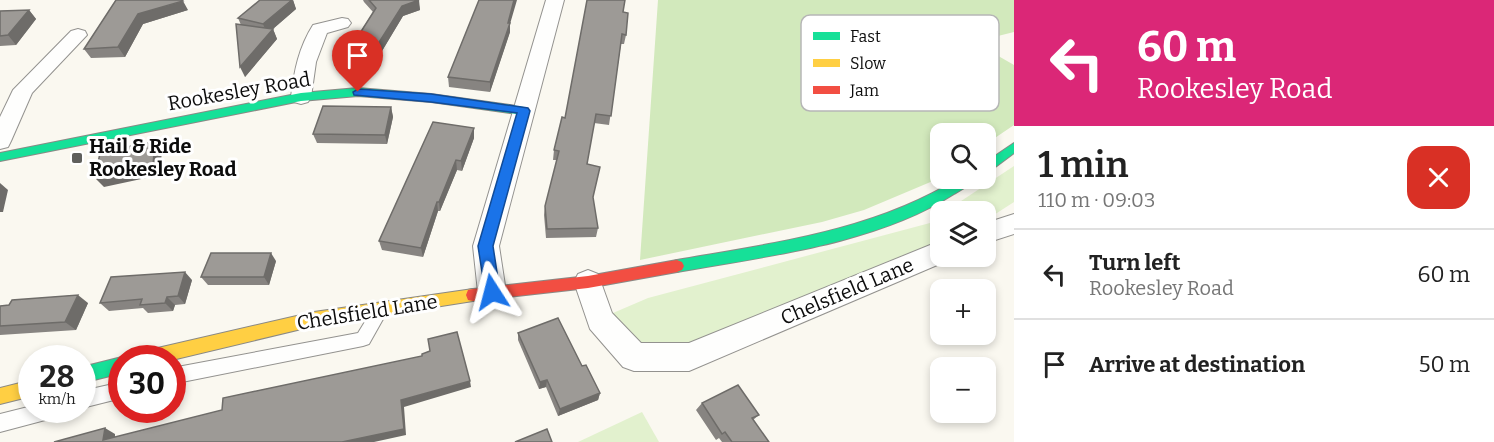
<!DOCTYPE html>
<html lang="en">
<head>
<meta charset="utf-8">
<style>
	body { margin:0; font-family:Bitter,serif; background:#f6f6f6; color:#222; height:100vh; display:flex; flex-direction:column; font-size:22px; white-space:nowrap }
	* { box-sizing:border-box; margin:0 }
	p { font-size:20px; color:#767676 }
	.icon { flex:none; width:33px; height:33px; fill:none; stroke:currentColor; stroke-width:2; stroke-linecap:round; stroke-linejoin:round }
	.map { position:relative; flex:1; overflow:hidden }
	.side { display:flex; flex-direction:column; background:#fff; width:480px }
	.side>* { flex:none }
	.guide { background:#db2777; color:#fff; overflow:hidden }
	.tools { position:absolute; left:930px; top:123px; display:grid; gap:12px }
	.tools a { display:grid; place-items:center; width:66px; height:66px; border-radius:12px; background:#fff; box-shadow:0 3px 9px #0003; font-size:30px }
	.speed { position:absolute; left:18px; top:345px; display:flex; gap:12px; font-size:30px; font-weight:700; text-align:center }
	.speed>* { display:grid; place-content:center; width:78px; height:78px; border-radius:50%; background:#fff; box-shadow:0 3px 9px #0003; line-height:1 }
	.speed small { font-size:15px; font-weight:400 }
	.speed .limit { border:9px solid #d22; background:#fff; color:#111 }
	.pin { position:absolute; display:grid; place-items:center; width:51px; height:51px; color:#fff; margin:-62px -26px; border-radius:50% 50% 50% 0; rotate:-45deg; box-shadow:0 0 6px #0007 }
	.pin .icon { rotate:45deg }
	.me { position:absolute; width:66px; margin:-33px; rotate:351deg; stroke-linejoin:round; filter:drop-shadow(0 0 4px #0008) }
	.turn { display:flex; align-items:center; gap:21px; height:126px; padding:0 24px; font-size:27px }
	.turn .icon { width:78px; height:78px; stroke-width:2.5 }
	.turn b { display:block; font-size:42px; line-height:51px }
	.round { display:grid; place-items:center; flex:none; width:63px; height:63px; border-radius:18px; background:#f6f6f6 }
	.head { display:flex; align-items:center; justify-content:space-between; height:102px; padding:0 24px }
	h1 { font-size:36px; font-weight:600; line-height:45px }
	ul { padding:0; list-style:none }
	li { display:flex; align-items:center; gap:18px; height:90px; padding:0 24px; border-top:2px solid #e0e0e0 }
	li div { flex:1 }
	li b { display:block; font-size:22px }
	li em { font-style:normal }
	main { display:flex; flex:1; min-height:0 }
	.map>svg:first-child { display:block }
	.green { fill:#e2f1ce }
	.forest { fill:#d2e9bc }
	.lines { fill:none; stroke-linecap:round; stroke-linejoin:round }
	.lane-casing { stroke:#93928f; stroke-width:2 }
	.street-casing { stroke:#93928f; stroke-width:2 }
	.fast-casing { stroke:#8a8985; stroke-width:2 }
	.slow-casing { stroke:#8a8985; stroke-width:2 }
	.jam-casing { stroke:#8a8985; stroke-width:2 }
	.lane { fill:#fefefd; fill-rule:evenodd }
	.street { fill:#fefefd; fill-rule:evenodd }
	.fast { fill:#16e098; fill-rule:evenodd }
	.slow { fill:#ffcf43; fill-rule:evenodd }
	.jam { fill:#f24e42; fill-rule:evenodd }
	.wall { fill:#878481 }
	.shaded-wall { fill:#6e6c69 }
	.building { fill:#9d9a96; stroke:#6e6c69; stroke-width:1.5 }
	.route { fill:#1a73e8; stroke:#114b97; stroke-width:1.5 }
	.poi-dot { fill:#5f5f5c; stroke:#fff; stroke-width:2 }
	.labels { text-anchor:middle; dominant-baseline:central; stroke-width:6; stroke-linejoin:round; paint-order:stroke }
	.street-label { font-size:20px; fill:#0c0c0c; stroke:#fff }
	.poi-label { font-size:20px; font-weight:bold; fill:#0c0c0c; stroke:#fff; text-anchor:start }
	.key { fill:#fff; stroke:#b6b6b6; stroke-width:1.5 }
	.key-label { font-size:16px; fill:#0c0c0c }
</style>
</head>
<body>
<main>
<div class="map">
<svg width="1014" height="442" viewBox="0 0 1014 442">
	<rect width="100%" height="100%" fill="#faf8f0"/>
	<g class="green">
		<polygon points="1014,166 1014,202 986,220 986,212 946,211"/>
		<polygon points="940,215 940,245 870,282 678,351 636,345 616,324 613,313 648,298 930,223"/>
		<polygon points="642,412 659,442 578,442"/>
	</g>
	<polygon class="forest" points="658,0 1014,0 1014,32 974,42 1014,65 1014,125 986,144 986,134 940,134 940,178 864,210 822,222 640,260"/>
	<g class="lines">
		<defs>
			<g id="lane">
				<polygon points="379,305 384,307 387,312 369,344 363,346 172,384 172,368 358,333 374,307"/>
				<polygon points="122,382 122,398 82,408 82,391"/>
				<polygon points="32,406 32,410 58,410 55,416 49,419 0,432 0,414"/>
			</g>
			<g id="street">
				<polygon points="546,0 564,0 499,246 506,292 502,301 492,304 482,301 478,292 473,246"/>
				<path d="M342,18L348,19L351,23L348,27L327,33L316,62L311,97L308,102L301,104L294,102L291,97C294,71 299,47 313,25Z"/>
				<polygon points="78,29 85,31 87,35 32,93 11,141 8,147 0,149 0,117 13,90 71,31"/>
				<polygon points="1014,214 1014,234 986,243 986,223"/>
				<polygon points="940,241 940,256 951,256 949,260 689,371 634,371 623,367 590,329 574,282 578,274 588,270 598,274 612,313 641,343 689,343"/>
			</g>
			<g id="fast">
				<polygon points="358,88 431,94 524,107 530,111 524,115 431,102 358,96 301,101 0,161 0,153 301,93"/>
				<polygon points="1014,143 1014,153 990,171 986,172 986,162"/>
				<path d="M959,178H976C971,185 961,190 954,194C876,244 767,256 677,272L672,270L670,266L672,262L677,260C774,243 874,231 959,178Z"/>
				<polygon points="122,357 125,358 122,358 122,373 82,383 82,367"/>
			</g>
			<g id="slow">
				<polygon points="473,289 478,290 480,295 478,300 473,301 314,326 172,360 141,358 143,353 149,350 314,312"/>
				<polygon points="32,380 32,396 0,404 0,388"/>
			</g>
			<polygon id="jam" points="677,260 682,262 684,266 682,270 677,272 588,288 473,301 468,300 466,295 468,290 473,289 588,276"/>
		</defs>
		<use href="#lane" class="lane-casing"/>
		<use href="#street" class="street-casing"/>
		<use href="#fast" class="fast-casing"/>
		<use href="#slow" class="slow-casing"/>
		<use href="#jam" class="jam-casing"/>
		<use href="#lane" class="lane"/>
		<use href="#street" class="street"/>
		<use href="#fast" class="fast"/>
		<use href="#slow" class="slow"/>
		<use href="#jam" class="jam"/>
	</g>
	<g class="wall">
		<polygon points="116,0 188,10 143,24 125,57 91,58 84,49"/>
		<polygon points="293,0 296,9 273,29 277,39 245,77 241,25 238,18"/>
		<polygon points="363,0 418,0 420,10 403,16 367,76 344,73 341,63 373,12 364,2"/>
		<polygon points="29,10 36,19 16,45 0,46 0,11"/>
		<polygon points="623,12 626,35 624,44 621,44 609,125 594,123 587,164 598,228 596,237 546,238 544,215 545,206 557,160 553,160 554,150 565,118"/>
		<polygon points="510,24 510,32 490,92 449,87 448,77"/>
		<polygon points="391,107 393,117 387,144 317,143 313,134"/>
		<polygon points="474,128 474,138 462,171 457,170 440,211 438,211 423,257 382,250 379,241"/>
		<polygon points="276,261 269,285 208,285 201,277"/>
		<polygon points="192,280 185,304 175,305 173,311 148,313 143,308 109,311 100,303"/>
		<polygon points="88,303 76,330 0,335 0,306"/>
		<polygon points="518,333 582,366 600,393 598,400 558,416 546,387 539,389 518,340"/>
		<polygon points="702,403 759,415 753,420 769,442 722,442 719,438 716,440 696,410"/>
	</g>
	<g class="shaded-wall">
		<polygon points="293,0 296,9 267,34 263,24"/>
		<polygon points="419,0 420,10 403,16 367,76 364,66 402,6"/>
		<polygon points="514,0 517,0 510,24 510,32 490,92 490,82"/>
		<polygon points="183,1 188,10 143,24 125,57 118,47 138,14"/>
		<polygon points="29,10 36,19 16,45 8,35"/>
		<polygon points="273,29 277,39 245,77 240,67"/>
		<polygon points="391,107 393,117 387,144 385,135"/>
		<polygon points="474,128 474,138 462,171 461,161"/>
		<polygon points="155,141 162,150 160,175 104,187 95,178"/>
		<polygon points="456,160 457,170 440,211 439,202"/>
		<polygon points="0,183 8,190 3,212 0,212"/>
		<polygon points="437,202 438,211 423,257 421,248"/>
		<polygon points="271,253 276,261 269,285 264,277"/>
		<polygon points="185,272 192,280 185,304 178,296"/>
		<polygon points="78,295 88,303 76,330 65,322"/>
		<polygon points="167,297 175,305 173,311 165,303"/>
		<polygon points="547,380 546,387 539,389 540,382"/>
		<polygon points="470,381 471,387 404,407 406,435 374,442 342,442 401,400"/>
		<polygon points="600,393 598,400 558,416 560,409"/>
		<polygon points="105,428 115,434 115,442 103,440"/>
	</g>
	<g class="building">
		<polygon points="116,0 182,0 183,1 138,14 118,47 84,49"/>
		<polygon points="260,0 292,0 263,24 238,18"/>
		<polygon points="369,0 419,0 402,6 364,66 341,63 376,8"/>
		<polygon points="479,0 514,0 508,23 510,23 490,82 448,77"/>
		<polygon points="587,0 625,0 623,12 628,13 626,35 622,34 611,116 596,114 587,164 600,167 593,197 598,228 547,229 545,206 559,151 554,150 562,117 565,118"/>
		<polygon points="29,10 8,35 0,36 0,11"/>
		<polygon points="236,24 273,29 240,67"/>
		<polygon points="323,106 391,107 385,135 313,134"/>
		<polygon points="433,122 474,128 461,161 456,160 439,202 437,202 421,248 379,241"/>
		<polygon points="155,141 153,165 95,178 100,153"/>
		<polygon points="211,253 271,253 264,277 201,277"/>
		<polygon points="185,272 178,296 167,297 165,303 140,305 142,299 100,303 111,277"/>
		<polygon points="78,295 65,322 0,326 0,306 9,305 12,300"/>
		<polygon points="558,318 582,366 586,365 600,393 560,409 547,380 540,382 518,333"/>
		<polygon points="457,332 470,381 401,400 404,429 342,442 54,442 105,428 103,440 222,410 223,398 422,356 422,354 430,351 428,339"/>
		<polygon points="738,385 759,415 752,418 769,442 732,442 725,432 722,434 702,403"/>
		<polygon points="547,429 552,442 515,442"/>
	</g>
	<polygon class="route" points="358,89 431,94 528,108 530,111 493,246 500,292 498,297 492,299 487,297 485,292 478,246 517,113 431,102 354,95 353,92"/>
	<rect class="poi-dot" x="71" y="152" width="12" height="12" rx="3"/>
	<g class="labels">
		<g class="street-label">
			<text transform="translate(239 91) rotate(-10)">Rookesley Road</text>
			<text transform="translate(847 291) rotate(-23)">Chelsfield Lane</text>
			<text transform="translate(367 312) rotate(-9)">Chelsfield Lane</text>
		</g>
		<g class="poi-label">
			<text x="89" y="146">Hail &amp; Ride<tspan x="89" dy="23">Rookesley Road</tspan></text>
		</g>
	</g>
	<rect x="801" y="15" width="198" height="96" rx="9" class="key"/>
	<rect x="813" y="32" width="27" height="8" fill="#16e098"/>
	<rect x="813" y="59" width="27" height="8" fill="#ffcf43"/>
	<rect x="813" y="86" width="27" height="8" fill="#f24e42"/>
	<g class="key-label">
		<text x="850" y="42">Fast</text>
		<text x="850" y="69">Slow</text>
		<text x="850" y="96">Jam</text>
	</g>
</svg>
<div class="tools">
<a><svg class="icon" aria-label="search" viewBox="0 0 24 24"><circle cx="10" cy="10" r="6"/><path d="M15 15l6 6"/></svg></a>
<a><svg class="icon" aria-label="layers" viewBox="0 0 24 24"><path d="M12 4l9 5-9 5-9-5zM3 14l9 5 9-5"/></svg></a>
<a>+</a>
<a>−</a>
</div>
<div class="speed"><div>28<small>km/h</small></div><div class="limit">30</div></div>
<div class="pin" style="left:358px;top:92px;background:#d93025"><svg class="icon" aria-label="arrive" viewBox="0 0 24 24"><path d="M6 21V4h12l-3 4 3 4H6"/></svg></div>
<svg class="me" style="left:492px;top:292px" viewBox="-20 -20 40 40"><path d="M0-17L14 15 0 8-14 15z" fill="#1a73e8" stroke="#fff" stroke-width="4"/></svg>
</div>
<section class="side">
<div class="guide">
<div class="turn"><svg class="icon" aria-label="left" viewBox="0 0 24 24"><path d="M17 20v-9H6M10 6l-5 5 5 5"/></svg><div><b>60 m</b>Rookesley Road</div></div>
</div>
<div class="head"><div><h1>1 min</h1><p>110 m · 09:03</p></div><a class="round" style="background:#d93025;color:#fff"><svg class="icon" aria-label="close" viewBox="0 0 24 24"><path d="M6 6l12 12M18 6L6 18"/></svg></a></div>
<ul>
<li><svg class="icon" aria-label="left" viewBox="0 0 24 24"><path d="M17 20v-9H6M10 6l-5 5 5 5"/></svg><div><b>Turn left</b><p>Rookesley Road</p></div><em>60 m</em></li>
<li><svg class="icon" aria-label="arrive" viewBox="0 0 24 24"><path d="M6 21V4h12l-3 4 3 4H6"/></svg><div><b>Arrive at destination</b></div><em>50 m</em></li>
</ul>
</section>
</main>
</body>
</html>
